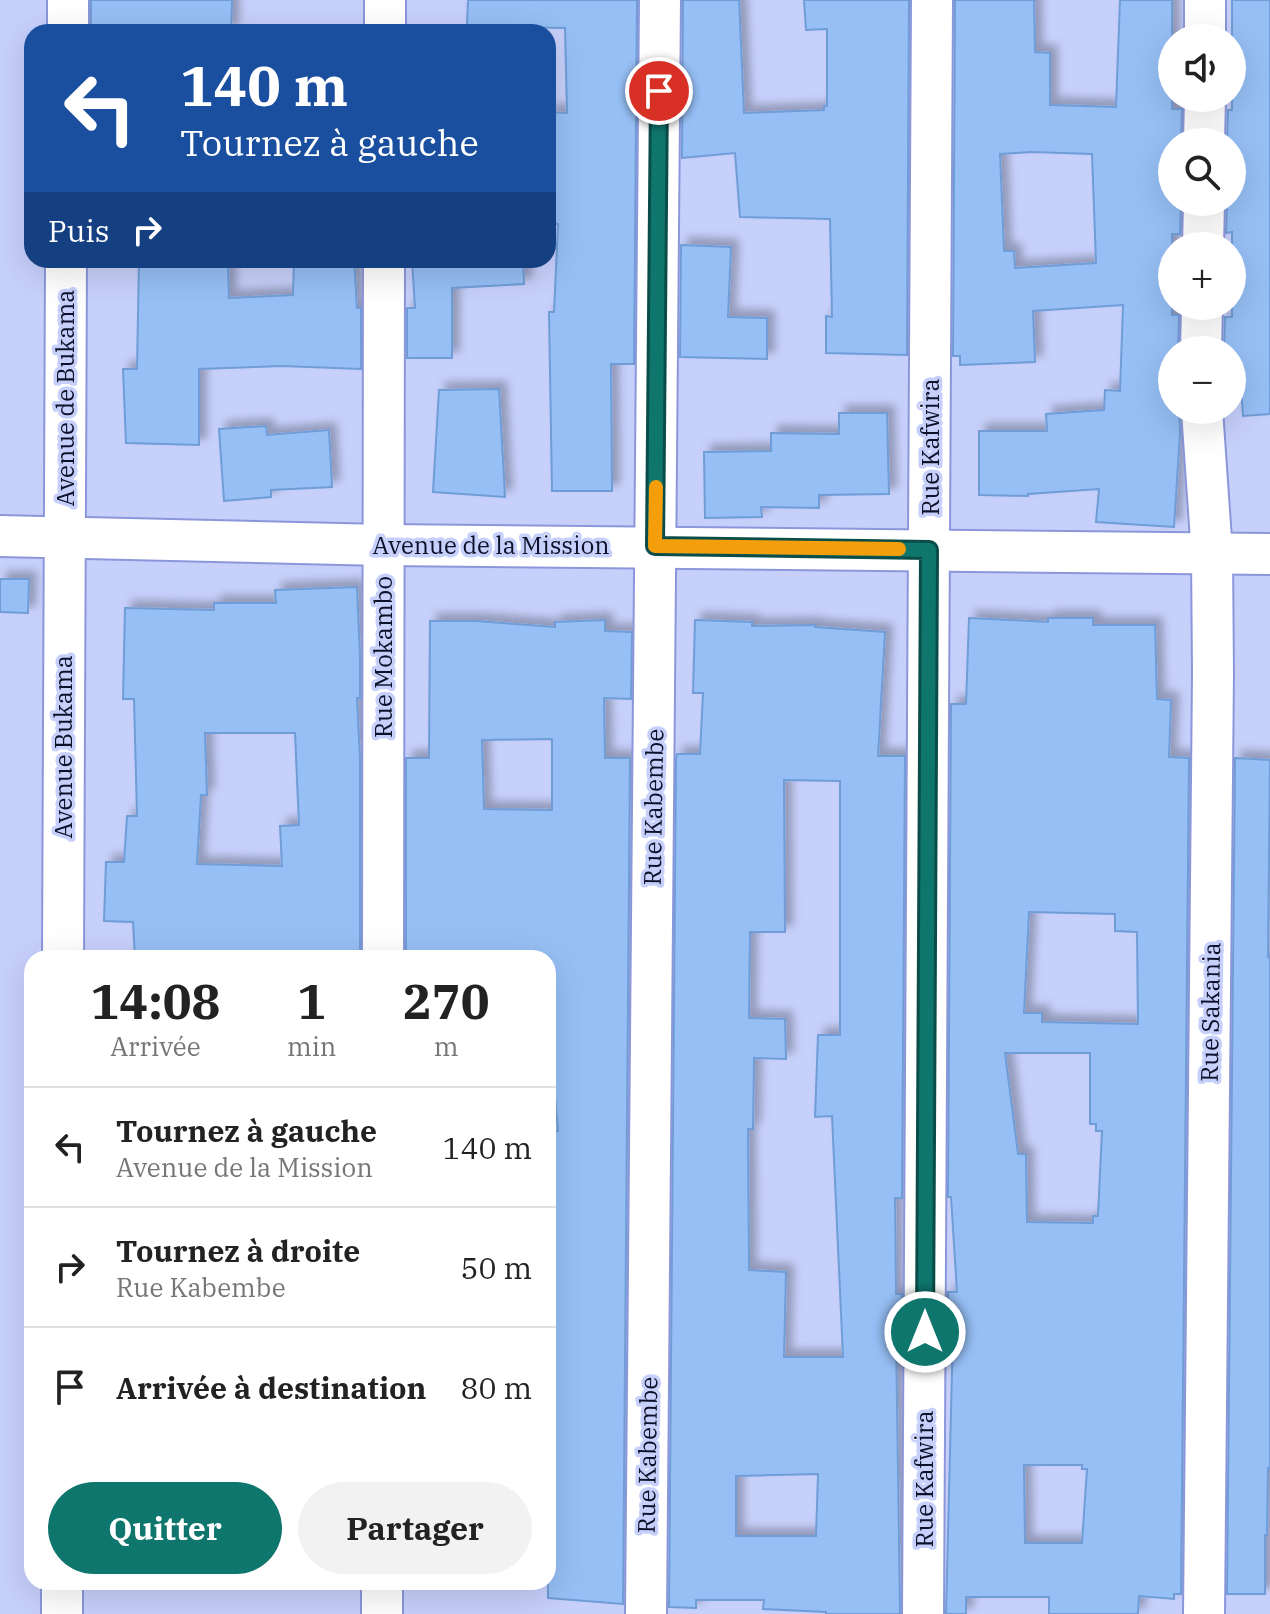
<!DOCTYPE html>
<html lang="fr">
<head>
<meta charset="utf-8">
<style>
	body { margin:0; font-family:"IBM Plex Serif",serif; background:#f2f2f2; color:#222; height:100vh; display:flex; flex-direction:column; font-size:30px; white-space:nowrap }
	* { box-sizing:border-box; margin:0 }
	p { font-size:26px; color:#767676 }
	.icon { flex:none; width:44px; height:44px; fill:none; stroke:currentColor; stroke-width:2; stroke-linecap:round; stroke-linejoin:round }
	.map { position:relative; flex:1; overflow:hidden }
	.sheet { position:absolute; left:24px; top:950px; width:532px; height:640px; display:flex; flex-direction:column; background:#fff; border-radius:24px; box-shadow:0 8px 32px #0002 }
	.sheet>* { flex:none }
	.top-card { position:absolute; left:24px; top:24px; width:532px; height:244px; border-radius:24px; box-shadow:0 8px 32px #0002; background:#1a4fa0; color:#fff; overflow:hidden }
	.controls { position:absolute; left:1158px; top:24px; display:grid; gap:16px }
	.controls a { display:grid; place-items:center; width:88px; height:88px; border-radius:50%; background:#fff; box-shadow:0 8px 32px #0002; font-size:40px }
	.pin { position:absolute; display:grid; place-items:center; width:68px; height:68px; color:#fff; margin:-34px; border:4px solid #fff; border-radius:50%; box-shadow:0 2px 8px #0007 }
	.me { position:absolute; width:88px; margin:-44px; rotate:0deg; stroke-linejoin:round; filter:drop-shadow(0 0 6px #0008) }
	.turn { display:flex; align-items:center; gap:28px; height:168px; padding:0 24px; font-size:36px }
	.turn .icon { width:104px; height:104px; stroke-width:2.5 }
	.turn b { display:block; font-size:56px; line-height:68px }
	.then { display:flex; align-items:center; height:76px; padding:0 24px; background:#0003; gap:16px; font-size:30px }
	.eta { display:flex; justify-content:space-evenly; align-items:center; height:136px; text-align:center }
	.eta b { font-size:48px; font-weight:700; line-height:56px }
	.button { display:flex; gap:16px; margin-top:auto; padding:16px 24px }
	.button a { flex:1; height:92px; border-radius:48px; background:#0f766e; color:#fff; font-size:32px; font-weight:700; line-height:92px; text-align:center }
	.button a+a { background:#f2f2f2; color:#222 }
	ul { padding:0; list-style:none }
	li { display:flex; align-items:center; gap:24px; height:120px; padding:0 24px; border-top:2px solid #e0e0e0 }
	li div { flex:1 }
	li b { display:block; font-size:30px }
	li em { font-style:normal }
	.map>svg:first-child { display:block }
	.building { fill:#96bff5; stroke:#6f9dd7; stroke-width:2; fill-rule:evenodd; filter:url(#shadow) }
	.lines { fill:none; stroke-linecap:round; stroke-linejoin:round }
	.street-casing { stroke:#8b97da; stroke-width:44 }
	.street { stroke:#fff; stroke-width:40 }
	.route-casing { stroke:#0a4d48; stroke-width:20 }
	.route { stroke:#0f766e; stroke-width:14 }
	.slow { stroke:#f59e0b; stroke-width:14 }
	.labels { text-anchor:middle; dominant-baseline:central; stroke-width:7; stroke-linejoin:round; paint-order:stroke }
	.street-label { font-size:24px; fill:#0d1029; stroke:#c7d0fb }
</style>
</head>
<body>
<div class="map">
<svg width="1270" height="1614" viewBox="0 0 1270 1614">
	<defs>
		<filter id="shadow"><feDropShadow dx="7" dy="-7" stdDeviation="4" flood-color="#0004"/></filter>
	</defs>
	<rect width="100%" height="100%" fill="#c7d0fb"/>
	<g class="building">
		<polygon points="91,0 232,0 231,32 91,25"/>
		<polygon points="468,0 637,0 634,364 611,364 612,491 552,491 549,312 554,312 558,224 552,224 548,112 567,113 565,28 467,26"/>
		<polygon points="683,0 739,0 744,113 824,110 824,106 827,106 827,29 806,30 804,0 909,0 907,355 826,353 826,316 832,317 830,219 740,217 735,153 682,158"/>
		<path d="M955,0H1034L1035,52L1050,53V105L1116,107L1120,0H1172V109H1182L1181,142H1172V202H1181L1180,234H1172V315H1179L1178,350H1172V410H1179L1180,433L1174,527L1096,522L1099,489L1028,494V496L979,495V431H1047L1046,414L1104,410L1105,390L1120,391L1123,305L1033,311L1035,362L960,365V356H953ZM1032,152L1092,154L1096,263L1015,268L1014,251H1004L1000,154Z"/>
		<polygon points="1232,0 1270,0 1270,414 1243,416 1239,359 1232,359 1232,350 1224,350 1225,317 1232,317 1232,232 1226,233 1227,202 1232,202 1232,142 1227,142 1228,110 1232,110"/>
		<polygon points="681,245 731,247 728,317 767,318 767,359 680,357"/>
		<polygon points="139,260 211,260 228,263 229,298 293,295 294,260 354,260 357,308 361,308 361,369 282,366 199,369 199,445 126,443 123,369 137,369"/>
		<polygon points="412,260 523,260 524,284 452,288 452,358 407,358 407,308 415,308"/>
		<polygon points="499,389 505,497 433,492 439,390"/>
		<polygon points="839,413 887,413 889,494 819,495 819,508 761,507 762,517 705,518 704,452 771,451 771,433 839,434"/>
		<polygon points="266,426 267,435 329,430 332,487 271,490 271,497 224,501 219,429"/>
		<polygon points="0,579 29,579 28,613 0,612"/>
		<path d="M357,587L360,657V698H357L360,759V958H135L133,922L104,921L106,862H124L127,816H137L134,699H123L125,608L214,610V603H276L275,590ZM205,733H295L299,825L280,826L282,866L197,864L201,795H207Z"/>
		<path d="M969,618L1048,622V618H1093V625H1155L1157,699L1171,700L1169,757L1189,758L1181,1594H1174V1599L1139,1596L1138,1614H1049V1597H966V1614H946L953,1331L948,1332V1292H957L951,1197H948L951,704H966ZM1029,912L1115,914V931L1137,932L1138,1024L1042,1022V1013H1024ZM1005,1053H1090V1124H1096V1131H1102L1098,1216H1093V1223L1027,1222L1026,1154H1018ZM1024,1465H1082V1469H1087L1082,1543H1025Z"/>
		<path d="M605,620V631L632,632L631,699L604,698L605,758H630L623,1604L548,1598V1290H551L548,1132L558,1131L552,1062H548V958H406V758H429L430,621H476L555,627V622ZM552,739V810L484,809L482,740Z"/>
		<path d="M695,620L752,622V626L815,625V627L885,632L878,756H905L902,1198H895L896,1294H902V1333H896L900,1614H826V1612L763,1609L764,1600H696V1608L669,1607L676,759L677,754H700L703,693H693ZM784,780L840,781V1035H818L815,1117L832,1116L843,1357H784L786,1272L749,1270L748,1129H753L754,1058L786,1059L785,1019L749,1018L750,932H785ZM818,1474L816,1536H736V1476Z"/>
		<polygon points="1235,758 1270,760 1268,957 1270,957 1270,1468 1268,1468 1267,1535 1265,1535 1265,1594 1227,1594"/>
	</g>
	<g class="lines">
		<defs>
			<g id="street">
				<polyline points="68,32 68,0"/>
				<polyline points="385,32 385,0"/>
				<polyline points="1205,38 1205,0"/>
				<polyline points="1204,142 1205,98"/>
				<polyline points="1203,246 1204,202"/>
				<polyline points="1201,350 1202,306"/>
				<polyline points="1202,410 1212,554 1213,673 1204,1614"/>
				<polyline points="0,536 384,545 1270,554"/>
				<polyline points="63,958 66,260"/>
				<polyline points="383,958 384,260"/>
				<polyline points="62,1614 62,1582"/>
				<polyline points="382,1614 382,1582"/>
				<polyline points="646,1614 660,0"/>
				<polyline points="923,1614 932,0"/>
			</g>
		</defs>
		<use href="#street" class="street-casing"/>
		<use href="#street" class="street"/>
	</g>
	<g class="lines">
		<defs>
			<polyline id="route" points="659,91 655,546 929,550 925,1332"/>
		</defs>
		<use href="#route" class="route-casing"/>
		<use href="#route" class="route"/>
		<polyline class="slow" points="656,487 655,546 899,549"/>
	</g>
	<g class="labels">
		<g class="street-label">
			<text transform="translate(65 398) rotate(-90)">Avenue de Bukama</text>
			<text transform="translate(930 447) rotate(-90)">Rue Kafwira</text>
			<text x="491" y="545">Avenue de la Mission</text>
			<text transform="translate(383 657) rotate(-90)">Rue Mokambo</text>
			<text transform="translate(63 747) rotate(-90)">Avenue Bukama</text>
			<text transform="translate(653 807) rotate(-89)">Rue Kabembe</text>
			<text transform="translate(1210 1012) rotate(-89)">Rue Sakania</text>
			<text transform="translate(647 1455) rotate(-89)">Rue Kabembe</text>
			<text transform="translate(924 1479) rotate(-90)">Rue Kafwira</text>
		</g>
	</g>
</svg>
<div class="controls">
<a><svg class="icon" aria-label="sound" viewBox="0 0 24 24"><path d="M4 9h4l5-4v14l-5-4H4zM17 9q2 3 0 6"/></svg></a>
<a><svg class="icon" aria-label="search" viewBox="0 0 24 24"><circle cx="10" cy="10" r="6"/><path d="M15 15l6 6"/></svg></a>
<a>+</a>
<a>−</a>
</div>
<div class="pin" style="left:659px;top:91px;background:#d93025"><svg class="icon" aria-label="arrive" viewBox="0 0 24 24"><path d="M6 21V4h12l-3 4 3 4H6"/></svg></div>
<svg class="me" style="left:925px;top:1332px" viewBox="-20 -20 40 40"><circle r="17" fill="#0f766e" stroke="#fff" stroke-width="3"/><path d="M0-11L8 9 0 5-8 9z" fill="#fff"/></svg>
<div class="top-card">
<div class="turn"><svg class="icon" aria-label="left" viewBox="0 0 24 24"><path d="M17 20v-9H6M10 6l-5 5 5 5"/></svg><div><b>140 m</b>Tournez à gauche</div></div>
<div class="then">Puis<svg class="icon" aria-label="right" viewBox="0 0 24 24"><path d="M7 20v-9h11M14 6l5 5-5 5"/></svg></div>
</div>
<section class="sheet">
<div class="eta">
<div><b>14:08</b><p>Arrivée</p></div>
<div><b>1</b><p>min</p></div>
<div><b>270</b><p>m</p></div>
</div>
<ul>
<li><svg class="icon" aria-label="left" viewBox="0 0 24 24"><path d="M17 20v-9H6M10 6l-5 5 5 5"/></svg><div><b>Tournez à gauche</b><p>Avenue de la Mission</p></div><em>140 m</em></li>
<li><svg class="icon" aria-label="right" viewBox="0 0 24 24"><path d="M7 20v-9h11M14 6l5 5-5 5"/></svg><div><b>Tournez à droite</b><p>Rue Kabembe</p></div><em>50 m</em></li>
<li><svg class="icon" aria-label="arrive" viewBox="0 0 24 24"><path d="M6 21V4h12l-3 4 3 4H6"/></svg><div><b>Arrivée à destination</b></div><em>80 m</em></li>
</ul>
<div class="button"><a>Quitter</a><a>Partager</a></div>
</section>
</div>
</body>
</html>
